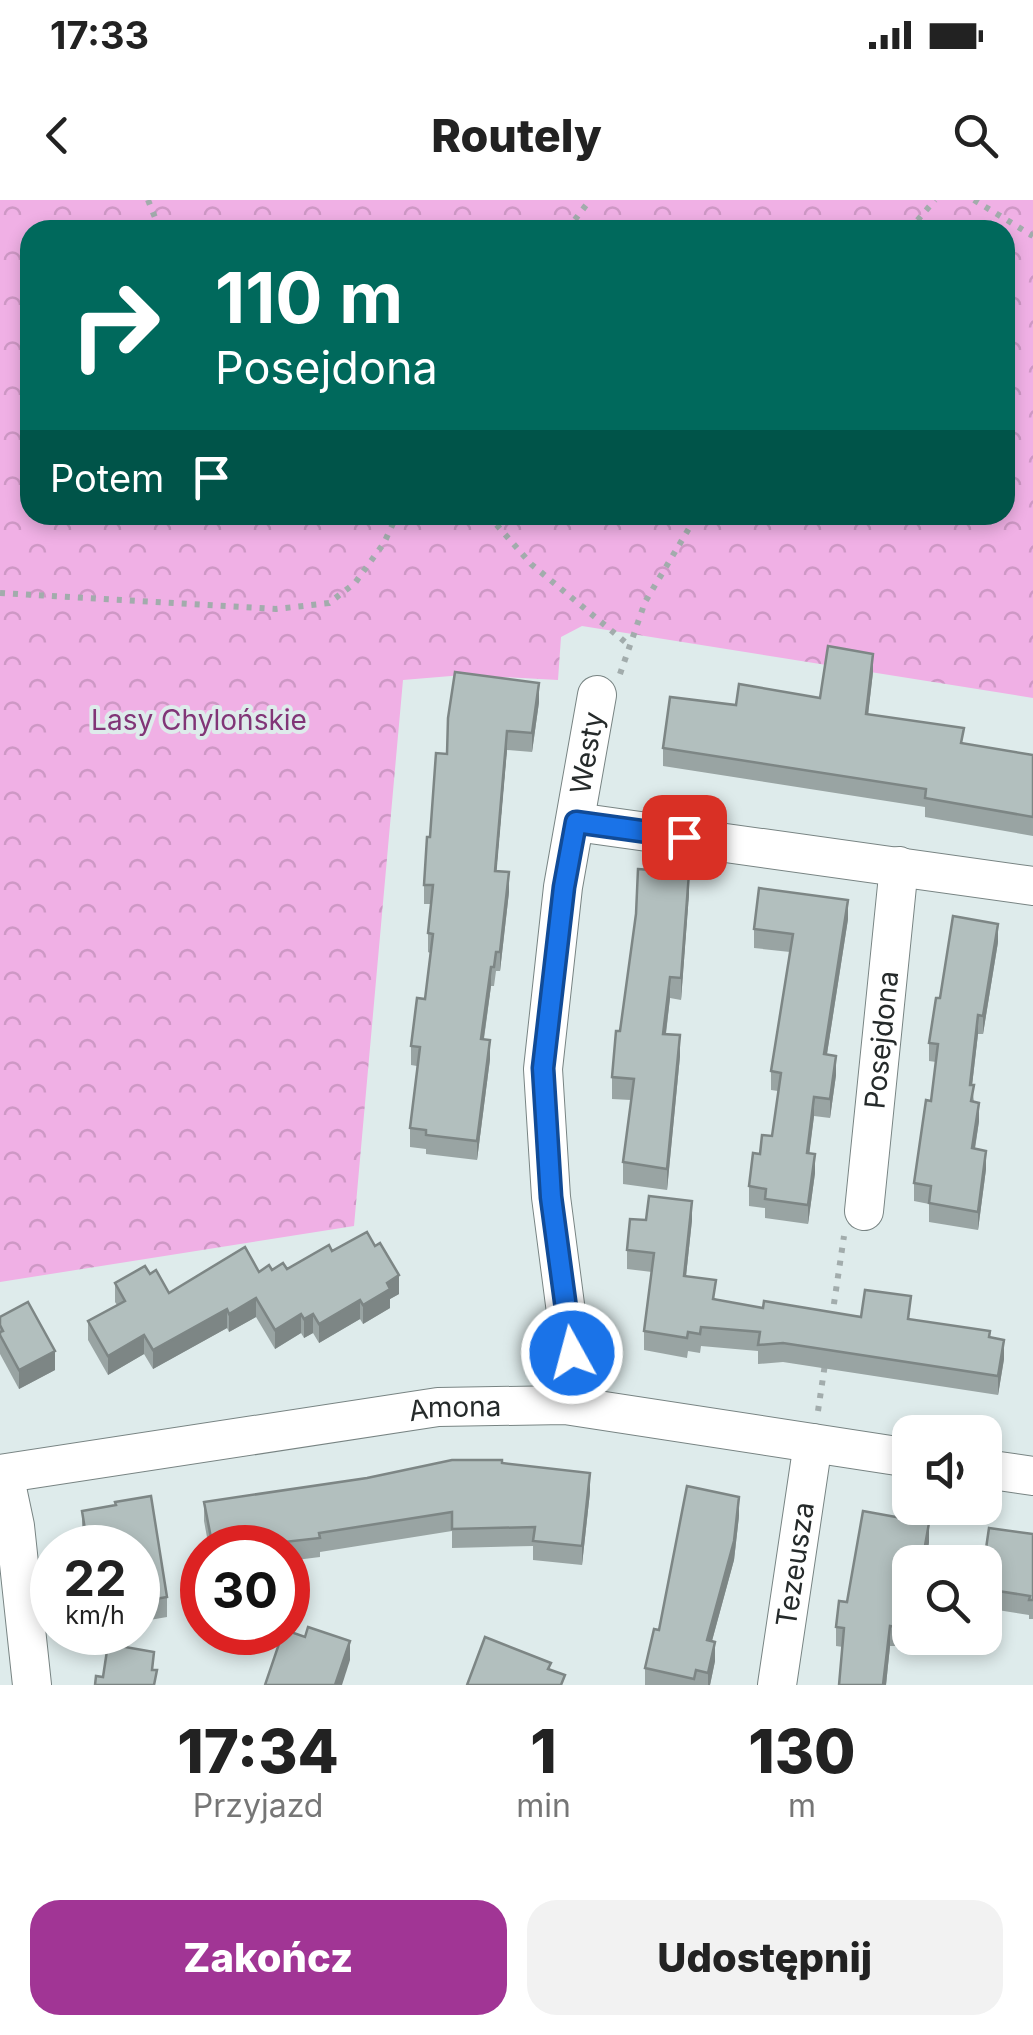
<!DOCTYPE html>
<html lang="pl">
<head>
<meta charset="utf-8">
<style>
	body { margin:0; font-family:Inter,sans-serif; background:#f2f2f2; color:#222; height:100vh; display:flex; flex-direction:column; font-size:38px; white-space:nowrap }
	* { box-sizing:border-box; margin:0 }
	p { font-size:32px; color:#767676 }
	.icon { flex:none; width:55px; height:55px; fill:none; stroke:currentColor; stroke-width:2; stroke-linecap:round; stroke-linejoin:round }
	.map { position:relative; height:1485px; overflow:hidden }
	.panel { display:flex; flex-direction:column; background:#fff; flex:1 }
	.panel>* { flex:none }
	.guide { position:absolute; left:20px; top:20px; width:995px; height:305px; border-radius:30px; box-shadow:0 5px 15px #0003; background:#00695c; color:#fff; overflow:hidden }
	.buttons { position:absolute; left:892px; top:1215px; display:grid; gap:20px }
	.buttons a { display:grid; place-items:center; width:110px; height:110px; border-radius:20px; background:#fff; box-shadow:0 5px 15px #0003; font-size:50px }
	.speed { position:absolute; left:30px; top:1325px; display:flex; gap:20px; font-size:50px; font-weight:700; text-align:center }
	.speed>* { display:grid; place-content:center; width:130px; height:130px; border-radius:50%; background:#fff; box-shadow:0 5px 15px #0003; line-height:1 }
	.speed small { font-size:25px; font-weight:400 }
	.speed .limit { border:15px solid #d22; background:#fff; color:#111 }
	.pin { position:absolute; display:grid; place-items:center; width:85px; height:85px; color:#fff; margin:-42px; border-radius:20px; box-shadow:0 5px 15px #0006 }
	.me { position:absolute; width:110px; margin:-55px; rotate:353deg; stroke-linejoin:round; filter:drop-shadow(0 0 8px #0008) }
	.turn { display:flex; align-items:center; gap:35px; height:210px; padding:0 30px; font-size:45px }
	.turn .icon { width:130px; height:130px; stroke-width:2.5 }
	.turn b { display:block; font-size:70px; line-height:85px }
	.then { display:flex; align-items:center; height:95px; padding:0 30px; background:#0003; gap:20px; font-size:38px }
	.eta { display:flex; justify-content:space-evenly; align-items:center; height:170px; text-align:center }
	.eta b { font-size:60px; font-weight:800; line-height:70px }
	.primary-button { display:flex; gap:20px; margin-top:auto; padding:20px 30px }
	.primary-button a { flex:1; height:115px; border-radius:30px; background:#a13595; color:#fff; font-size:40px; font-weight:800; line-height:115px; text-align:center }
	.primary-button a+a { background:#f2f2f2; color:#222 }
	.status { display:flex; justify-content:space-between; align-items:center; height:70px; padding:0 50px; background:#fff; direction:ltr }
	.status svg { height:28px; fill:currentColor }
	header { display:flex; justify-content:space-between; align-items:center; height:130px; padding:0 30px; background:#fff; font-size:45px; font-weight:800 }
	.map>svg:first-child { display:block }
	.forest { fill:url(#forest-crowns); fill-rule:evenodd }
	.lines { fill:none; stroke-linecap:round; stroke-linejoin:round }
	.street-casing { stroke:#788483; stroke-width:40 }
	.path { stroke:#a2acac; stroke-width:6; stroke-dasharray:5 8; stroke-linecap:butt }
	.street { stroke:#fff; stroke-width:38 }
	.wall { fill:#99a4a3 }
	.shaded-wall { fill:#7d8685 }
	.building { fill:#b2bfbe; stroke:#7d8685; stroke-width:2.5 }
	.route-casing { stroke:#114b97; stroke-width:25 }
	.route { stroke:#1a73e8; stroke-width:18 }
	.labels { text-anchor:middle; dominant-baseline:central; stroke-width:8; stroke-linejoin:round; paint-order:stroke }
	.park-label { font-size:28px; fill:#813577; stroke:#deebeb }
	.street-label { font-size:28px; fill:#252a2a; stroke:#deebeb }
</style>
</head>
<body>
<div class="status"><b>17:33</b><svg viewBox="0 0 49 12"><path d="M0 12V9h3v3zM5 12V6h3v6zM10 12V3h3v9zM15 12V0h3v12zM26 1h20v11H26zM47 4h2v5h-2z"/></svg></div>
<header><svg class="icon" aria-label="back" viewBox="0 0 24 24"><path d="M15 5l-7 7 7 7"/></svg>Routely<svg class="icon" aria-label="search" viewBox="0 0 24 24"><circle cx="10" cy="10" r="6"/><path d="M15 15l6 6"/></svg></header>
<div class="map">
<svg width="1033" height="1485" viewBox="0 0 1033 1485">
	<defs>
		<pattern id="forest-crowns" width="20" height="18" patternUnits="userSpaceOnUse" patternTransform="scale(2.5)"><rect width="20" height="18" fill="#f0b0e5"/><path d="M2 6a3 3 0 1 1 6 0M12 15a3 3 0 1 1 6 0" fill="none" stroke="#ce98c5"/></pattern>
	</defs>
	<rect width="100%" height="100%" fill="#deebeb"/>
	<path class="forest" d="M0,0H1033V498L582,426L561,437L558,480L463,475L403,480L354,1026L0,1082ZM30,30H1005V315H30Z"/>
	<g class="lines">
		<defs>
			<g id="street">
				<polyline points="576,622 1033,686"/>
				<path id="s1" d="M864,1011L899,666"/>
				<path id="s2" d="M565,1205L573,1166L551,997L543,869L563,687L597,495"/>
				<polyline points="985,1269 1033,1276"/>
				<path id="s3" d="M0,1274L438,1207L565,1205L910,1258"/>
				<polyline points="4,1274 15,1326 32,1485"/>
				<path id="s4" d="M777,1485L813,1243"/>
			</g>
		</defs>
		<use href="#street" class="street-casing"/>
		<g class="path">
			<polyline points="148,0 160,30"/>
			<polyline points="974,0 1033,36"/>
			<polyline points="567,30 590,0"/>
			<polyline points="909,30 935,0"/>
			<polyline points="488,315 531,364 630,446"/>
			<polyline points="0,393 276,409 329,403 355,383 384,343 397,315"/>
			<polyline points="620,474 645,402 697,315"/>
			<polyline points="832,1117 844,1036"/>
			<polyline points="818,1211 825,1164"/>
		</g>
		<use href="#street" class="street"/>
	</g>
	<g class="wall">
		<polygon points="873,472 868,514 964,543 1033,555 1033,636 925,617 925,607 663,566 663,548 736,505 820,498"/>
		<polygon points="539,502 532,552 507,550 496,671 509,692 500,771 496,771 494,786 491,786 484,839 490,859 477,960 426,954 426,949 410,947 410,928 417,866 411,865 411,846 425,799 430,753 428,752 428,733 431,704 424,704 424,685 430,637 447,554"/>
		<polygon points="689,694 681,800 670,798 666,834 680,856 667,990 623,984 623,962 631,900 612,899 612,877"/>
		<polygon points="848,719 827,854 836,875 830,918 814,916 809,953 815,973 808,1024 765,1018 765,1008 749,1006 749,986 760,954 772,936 778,891 771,890 771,871 790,752 754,748 754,729"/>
		<polygon points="998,742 983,834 978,834 972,885 974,902 979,921 975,949 986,969 978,1030 929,1022 929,1004 914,1001 914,983 931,901 936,862 929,861 929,843 940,798"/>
		<polygon points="646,1020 692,1020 686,1076 716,1099 763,1108 910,1120 990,1137 1004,1159 998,1195 783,1162 758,1164 758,1151 701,1146 700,1153 688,1151 687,1158 644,1150 644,1131 652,1072 627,1069 627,1050"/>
		<polygon points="332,1051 399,1094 390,1099 390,1108 363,1124 360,1119 319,1143 313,1133 304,1138 301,1133 275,1149 256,1117 229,1132 227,1128 153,1169 144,1154 108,1175 88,1140 88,1121 117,1105 115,1102 115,1083 150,1074 169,1093 259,1072 287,1069"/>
		<polygon points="0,1117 55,1170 19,1189 0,1154"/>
		<polygon points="502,1263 590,1292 582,1365 533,1360 533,1346 452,1348 452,1331 320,1352 320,1357 288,1361 288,1348 209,1348 204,1321 204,1302"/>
		<polygon points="151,1296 167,1397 167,1417 138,1422 138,1348 85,1348 82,1330 82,1311 115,1305 115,1302"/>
		<polygon points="863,1311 929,1342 926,1362 910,1362 910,1374 906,1373 896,1446 890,1446 886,1485 839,1485 843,1447 836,1446 836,1427 847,1402"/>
		<polygon points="739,1316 734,1360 712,1441 715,1461 710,1485 645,1485 645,1468 659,1430"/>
		<polygon points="1033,1334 1033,1419 1029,1419 1029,1415 985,1408 985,1362"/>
	</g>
	<g class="shaded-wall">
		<polygon points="873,454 873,472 866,533 866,514"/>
		<polygon points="539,483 539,502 532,552 532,533"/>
		<polygon points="507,531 507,550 495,690 495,671"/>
		<polygon points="509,672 509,692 500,771 500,752"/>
		<polygon points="689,673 689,694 681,800 681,778"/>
		<polygon points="848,700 848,719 824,873 824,854"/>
		<polygon points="998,724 998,742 983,834 983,816"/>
		<polygon points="491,767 491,786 481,858 481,839"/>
		<polygon points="670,777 670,798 663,856 663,834"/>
		<polygon points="978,815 978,834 970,903 970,885"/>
		<polygon points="680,835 680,856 667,990 667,969"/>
		<polygon points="490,840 490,859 477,960 477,941"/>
		<polygon points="836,856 836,875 830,918 830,899"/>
		<polygon points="814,897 814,916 807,972 807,953"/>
		<polygon points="979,903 979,921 972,966 972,948"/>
		<polygon points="986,951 986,969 978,1030 978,1012"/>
		<polygon points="815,954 815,973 808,1024 808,1005"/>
		<polygon points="692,1001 692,1020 684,1095 684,1076"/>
		<polygon points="399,1075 399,1094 390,1099 390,1108 363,1124 363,1105 387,1083"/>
		<polygon points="256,1098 256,1117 229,1132 229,1114"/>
		<polygon points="360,1100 360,1119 319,1143 319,1124"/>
		<polygon points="227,1109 227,1128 153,1169 153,1150"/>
		<polygon points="301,1114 301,1133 275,1149 275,1130"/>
		<polygon points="313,1114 313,1133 304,1138 304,1119"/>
		<polygon points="144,1135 144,1154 108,1175 108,1156"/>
		<polygon points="1004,1140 1004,1159 998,1195 998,1176"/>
		<polygon points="55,1151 55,1170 19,1189 19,1170"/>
		<polygon points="590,1273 590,1292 582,1365 582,1346"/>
		<polygon points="739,1297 739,1316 734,1360 707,1459 707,1440"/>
		<polygon points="929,1323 929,1342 926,1362 923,1362"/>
		<polygon points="906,1353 906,1373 896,1446 896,1427"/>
		<polygon points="890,1426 890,1446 886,1485 883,1485"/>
		<polygon points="350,1441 350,1460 342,1485 335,1485"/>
		<polygon points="715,1442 715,1461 710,1485 708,1485 708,1473"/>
	</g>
	<g class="building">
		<polygon points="828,446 873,454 866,514 964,528 961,543 1033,555 1033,617 925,598 926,589 663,548 670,497 736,505 739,484 820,498"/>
		<polygon points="455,472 539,483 532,533 507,531 495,671 509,672 500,752 496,752 494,767 491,767 481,839 490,840 477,941 426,935 426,930 410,928 420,847 411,846 417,798 425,799 433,734 428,733 433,685 424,685 427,637 430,637 436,553 447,554 448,518"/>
		<polygon points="638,669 689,673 681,778 670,777 663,834 680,835 667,969 623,962 634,879 612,877 616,831 620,831 636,714"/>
		<polygon points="759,688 848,700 824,854 836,856 830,899 814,897 807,953 815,954 808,1005 765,999 766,989 749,986 753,953 760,954 762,935 772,936 781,873 771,871 793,734 754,729"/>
		<polygon points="953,716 998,724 983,816 978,815 970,885 974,885 971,901 979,903 972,948 986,951 978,1012 929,1003 931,986 914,983 926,900 931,901 938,844 929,843 936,798 940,798"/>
		<polygon points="649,996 692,1001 684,1076 716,1080 713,1099 763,1108 764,1101 861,1117 865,1090 911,1096 908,1119 990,1131 989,1137 1004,1140 998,1176 783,1143 758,1145 760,1132 701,1127 700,1134 688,1132 687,1138 644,1131 654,1053 627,1050 630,1019 646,1020"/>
		<polygon points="367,1032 375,1046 380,1043 399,1075 387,1083 390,1089 363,1105 360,1100 319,1124 313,1114 304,1119 301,1114 275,1130 256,1098 229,1114 227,1109 153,1150 144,1135 108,1156 88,1121 125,1101 115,1083 145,1066 150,1074 156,1070 169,1093 245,1047 259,1072 269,1065 272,1070 283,1063 287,1069 329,1045 332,1051"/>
		<polygon points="28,1102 55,1151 19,1170 0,1135 0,1132 3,1131 0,1125 0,1117"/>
		<polygon points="452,1260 502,1260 502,1263 590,1273 582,1346 533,1341 535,1327 452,1329 452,1312 319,1333 320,1338 266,1344 267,1348 213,1348 204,1302 367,1278"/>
		<polygon points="687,1286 739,1297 734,1341 707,1440 715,1442 708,1473 696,1470 694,1479 645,1468 654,1429 659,1430"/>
		<polygon points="151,1296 167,1397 138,1402 138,1348 88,1348 82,1311 116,1305 115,1302"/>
		<polygon points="863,1311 929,1323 923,1357 906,1353 896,1427 890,1426 883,1485 839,1485 844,1428 836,1427 839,1401 847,1402"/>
		<polygon points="989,1328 1033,1334 1033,1400 1029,1400 1030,1396 985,1389 984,1362"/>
		<polygon points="308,1427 350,1441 335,1485 265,1485 283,1432 288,1432 288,1431 305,1437"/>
		<polygon points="485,1437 551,1463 548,1469 565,1475 561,1485 467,1485"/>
		<polygon points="108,1444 154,1452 152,1470 157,1470 154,1485 95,1485 96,1476 103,1477"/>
	</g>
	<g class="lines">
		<defs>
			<polyline id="route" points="572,1153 551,997 543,868 564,687 576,622 684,637"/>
		</defs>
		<use href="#route" class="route-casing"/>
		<use href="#route" class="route"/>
	</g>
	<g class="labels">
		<g class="park-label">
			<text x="199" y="520">Lasy Chylońskie</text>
		</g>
		<g class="street-label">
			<text stroke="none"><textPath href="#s2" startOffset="658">Westy</textPath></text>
			<text stroke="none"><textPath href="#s1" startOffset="172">Posejdona</textPath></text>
			<text stroke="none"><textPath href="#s3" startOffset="460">Amona</textPath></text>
			<text stroke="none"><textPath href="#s4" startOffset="122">Tezeusza</textPath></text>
		</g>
	</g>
</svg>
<div class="buttons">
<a><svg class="icon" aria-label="sound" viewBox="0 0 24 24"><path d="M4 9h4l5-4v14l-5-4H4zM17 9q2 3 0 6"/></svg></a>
<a><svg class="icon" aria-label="search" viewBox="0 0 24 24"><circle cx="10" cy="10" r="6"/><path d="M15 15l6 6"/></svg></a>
</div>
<div class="speed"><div>22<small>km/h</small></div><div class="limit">30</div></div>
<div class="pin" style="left:684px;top:637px;background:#d93025"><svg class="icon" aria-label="arrive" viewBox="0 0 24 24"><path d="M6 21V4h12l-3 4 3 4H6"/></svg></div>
<svg class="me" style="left:572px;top:1153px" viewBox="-20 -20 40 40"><circle r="17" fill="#1a73e8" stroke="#fff" stroke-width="3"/><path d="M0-11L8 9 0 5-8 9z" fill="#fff"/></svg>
<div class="guide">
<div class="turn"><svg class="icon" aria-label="right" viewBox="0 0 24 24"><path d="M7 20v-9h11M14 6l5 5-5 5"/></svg><div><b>110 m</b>Posejdona</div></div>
<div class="then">Potem<svg class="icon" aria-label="arrive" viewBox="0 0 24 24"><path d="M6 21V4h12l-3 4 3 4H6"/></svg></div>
</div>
</div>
<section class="panel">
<div class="eta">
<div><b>17:34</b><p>Przyjazd</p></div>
<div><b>1</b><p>min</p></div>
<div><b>130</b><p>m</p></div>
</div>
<div class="primary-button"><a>Zakończ</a><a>Udostępnij</a></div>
</section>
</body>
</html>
